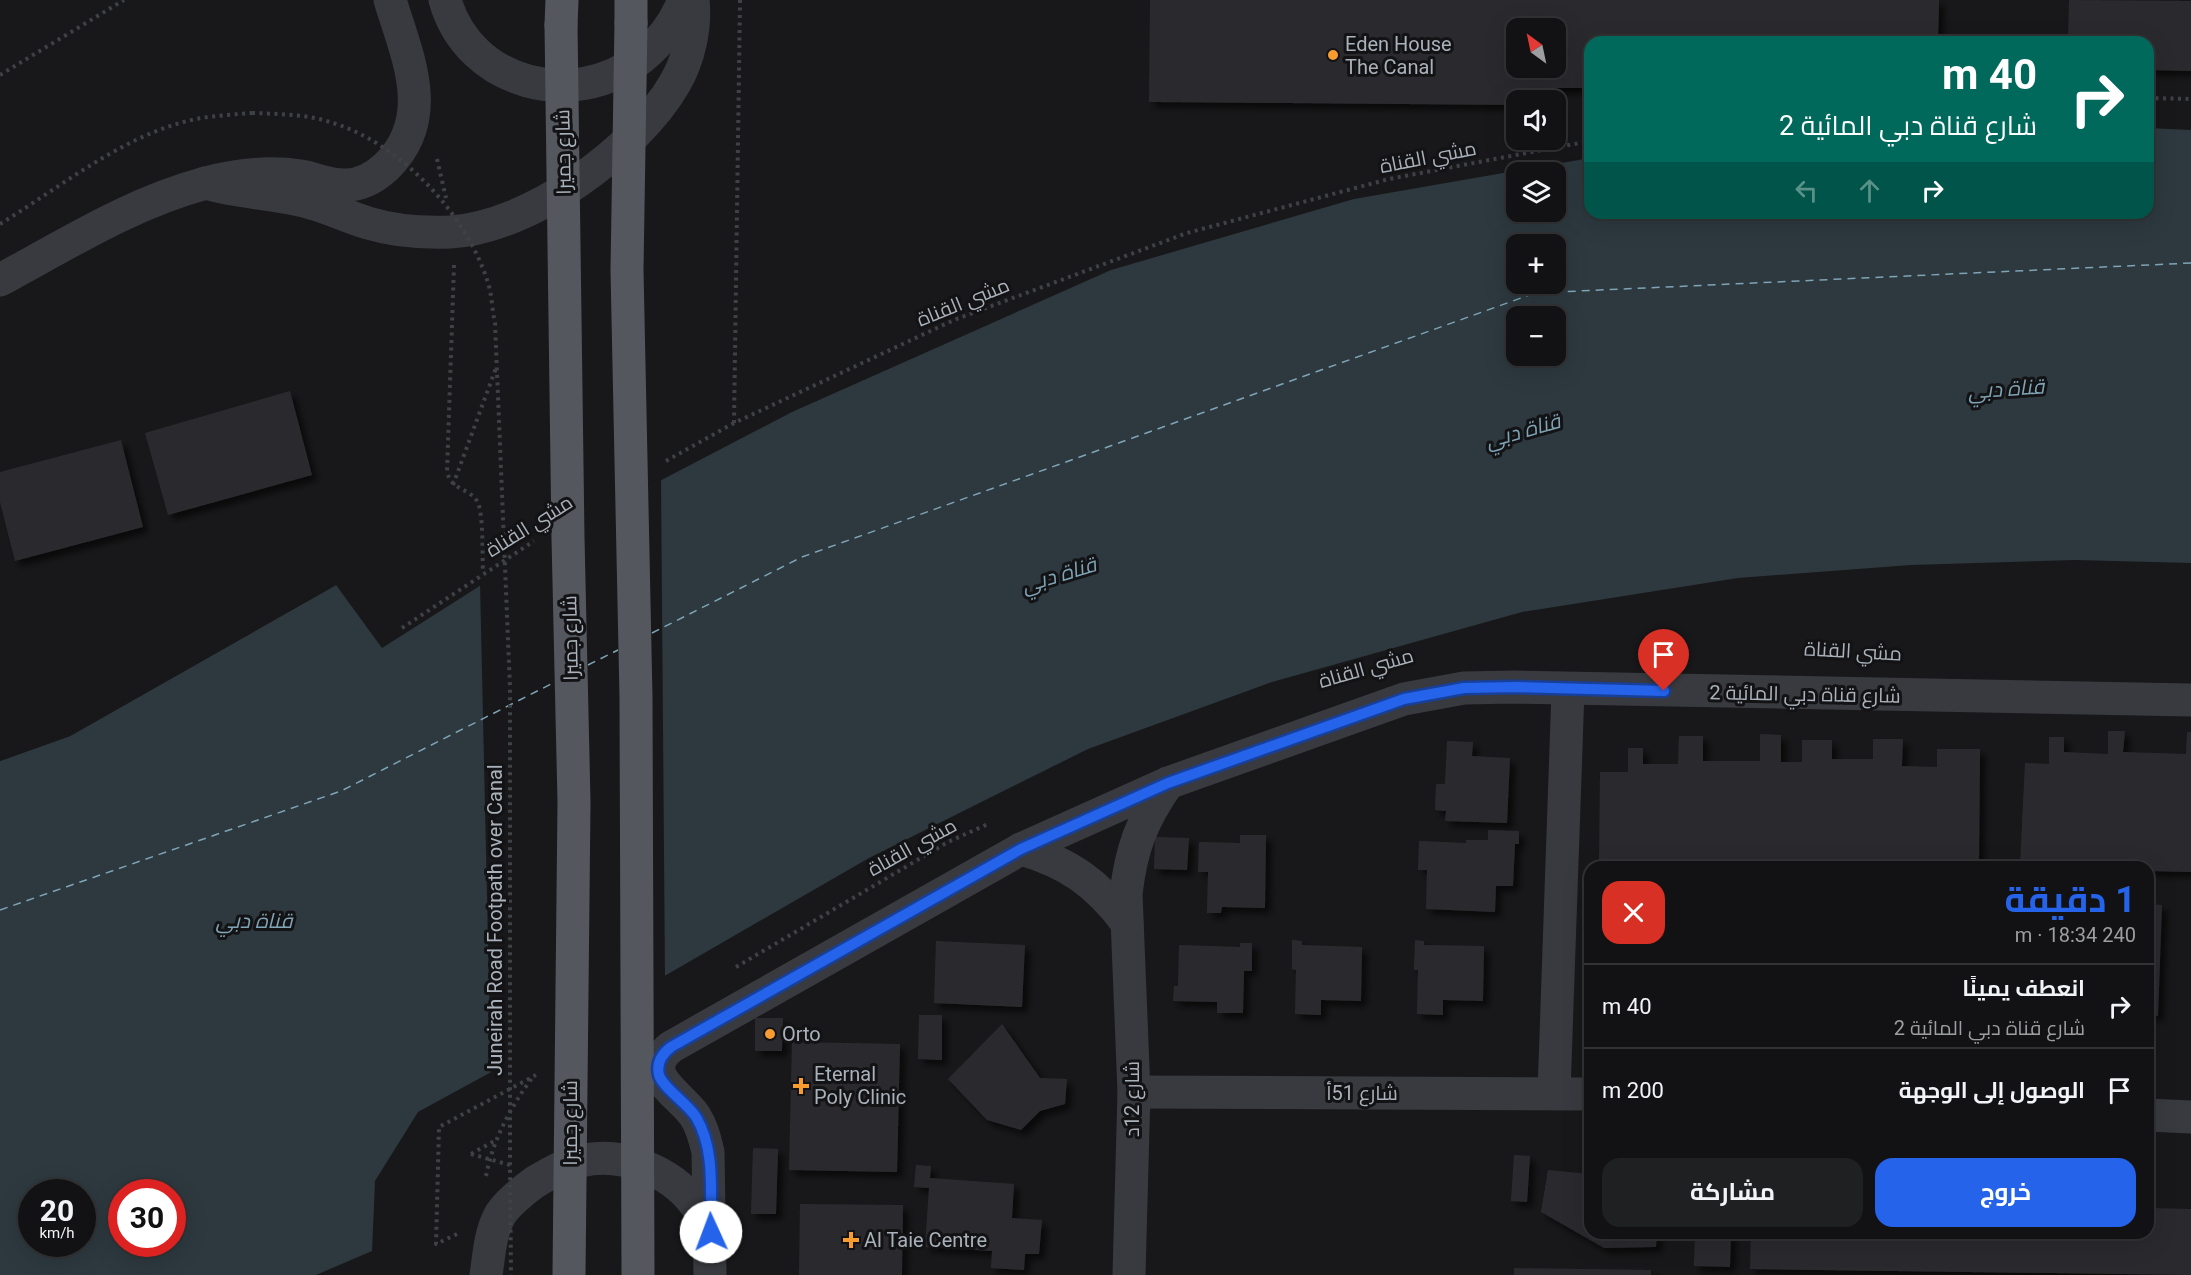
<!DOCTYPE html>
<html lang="ar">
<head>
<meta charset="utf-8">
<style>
	body { margin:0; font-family:Roboto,Cairo,sans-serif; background:#1f2022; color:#f1f3f6; direction:rtl; height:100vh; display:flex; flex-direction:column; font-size:22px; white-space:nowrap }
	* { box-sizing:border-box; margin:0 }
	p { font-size:20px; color:#9c9ea0 }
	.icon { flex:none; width:33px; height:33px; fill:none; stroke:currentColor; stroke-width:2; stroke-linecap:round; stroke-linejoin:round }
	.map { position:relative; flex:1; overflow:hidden; direction:ltr }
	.panel { position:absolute; left:1584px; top:861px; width:570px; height:378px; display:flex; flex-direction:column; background:#121214; border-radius:18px; box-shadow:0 6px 24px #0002,0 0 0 2px #313234; direction:rtl }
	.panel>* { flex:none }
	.banner { position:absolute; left:1584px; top:36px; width:570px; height:183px; border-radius:18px; box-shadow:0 6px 24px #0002,0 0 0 2px #313234; direction:rtl; background:#00695c; color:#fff; overflow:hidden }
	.needle { width:39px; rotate:327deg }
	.fabs { position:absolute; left:1506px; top:18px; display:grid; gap:12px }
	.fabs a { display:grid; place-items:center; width:60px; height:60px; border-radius:12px; background:#121214; box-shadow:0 6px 24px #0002,0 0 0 2px #313234; font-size:30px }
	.speed { position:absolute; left:18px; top:1179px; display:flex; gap:12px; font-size:30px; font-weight:700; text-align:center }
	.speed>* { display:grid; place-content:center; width:78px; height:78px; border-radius:50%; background:#121214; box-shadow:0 6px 24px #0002,0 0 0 2px #313234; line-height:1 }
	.speed small { font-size:15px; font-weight:400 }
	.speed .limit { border:9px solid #d22; background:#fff; color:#111 }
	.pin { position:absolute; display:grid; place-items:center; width:51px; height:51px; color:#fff; margin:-62px -26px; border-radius:50% 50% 50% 0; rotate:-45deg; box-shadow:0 0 6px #0007 }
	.pin .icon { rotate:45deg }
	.me { position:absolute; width:66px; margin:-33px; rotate:358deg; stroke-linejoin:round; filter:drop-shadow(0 0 4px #0008) }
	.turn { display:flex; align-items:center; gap:21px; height:126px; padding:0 18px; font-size:27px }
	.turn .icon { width:78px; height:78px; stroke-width:2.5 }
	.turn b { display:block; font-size:42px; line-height:51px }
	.lanes { display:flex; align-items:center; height:57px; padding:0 18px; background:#0003; justify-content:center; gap:30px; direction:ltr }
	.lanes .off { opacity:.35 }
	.round { display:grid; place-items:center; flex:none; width:63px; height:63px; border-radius:18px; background:#1f2022 }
	.headline { display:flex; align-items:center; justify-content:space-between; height:102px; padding:0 18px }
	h1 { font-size:36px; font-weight:700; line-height:45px; color:#2563eb }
	.button { display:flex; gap:12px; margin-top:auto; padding:12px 18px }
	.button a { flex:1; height:69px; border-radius:18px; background:#2563eb; color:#fff; font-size:24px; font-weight:700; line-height:69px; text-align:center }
	.button a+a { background:#1f2022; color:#f1f3f6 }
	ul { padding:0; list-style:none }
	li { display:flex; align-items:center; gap:18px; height:84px; padding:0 18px; border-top:2px solid #313234 }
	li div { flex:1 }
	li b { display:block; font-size:22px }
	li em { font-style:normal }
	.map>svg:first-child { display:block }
	.water { fill:#2d393f; fill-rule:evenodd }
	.pier { fill:#18181a }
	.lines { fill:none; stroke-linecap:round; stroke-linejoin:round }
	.ferry { stroke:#7fa4b6; stroke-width:1.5; stroke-dasharray:8 6; stroke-linecap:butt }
	.building { fill:#2b2b2e; fill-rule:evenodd; filter:url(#shadow) }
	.path { stroke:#3e4246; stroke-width:4; stroke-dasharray:3 4.5; stroke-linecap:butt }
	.minor { stroke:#383a3f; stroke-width:33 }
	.major { stroke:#54585e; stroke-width:33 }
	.path-bridge { stroke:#3e4246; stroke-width:4; stroke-dasharray:3 4.5; stroke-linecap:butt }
	.major-bridge { stroke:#54585e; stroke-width:33 }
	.route-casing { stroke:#184099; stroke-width:15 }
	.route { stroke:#2563eb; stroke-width:10 }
	.poi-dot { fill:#f99c30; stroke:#131315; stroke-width:2 }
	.labels { text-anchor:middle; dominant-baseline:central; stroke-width:6; stroke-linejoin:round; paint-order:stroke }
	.poi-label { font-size:20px; fill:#a9b1ba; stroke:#131315; text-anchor:start }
	.street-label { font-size:20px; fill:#a9b1ba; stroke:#131315 }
	.water-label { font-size:21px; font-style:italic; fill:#7fa4b6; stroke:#131315 }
</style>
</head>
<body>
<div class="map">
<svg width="2191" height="1275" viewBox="0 0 2191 1275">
	<defs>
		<filter id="shadow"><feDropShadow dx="5.5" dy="5.5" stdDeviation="3" flood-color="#0009"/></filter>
	</defs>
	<rect width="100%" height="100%" fill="#18181a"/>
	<path class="water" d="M2148,128L2191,130V563L2075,560L1911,565L1738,578L1522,612L1272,682L1088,749L869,858L616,1004L418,1112L375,1181L372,1251L316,1275H0V761L70,736L336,585L382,648L579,523L792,412L1111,270L1354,199L1590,158V213H2148ZM1516,172H1556V212H1516ZM1516,244H1556V284H1516ZM1516,316H1556V356H1516ZM32,1192H82V1244H32ZM122,1192H172V1244H122Z"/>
	<g class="pier">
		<polygon points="661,477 665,978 491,1076 480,582 577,520"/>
		<polygon points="336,582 336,585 70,736 0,761 0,758 68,733"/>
	</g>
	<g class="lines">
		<g class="ferry">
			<polyline points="652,633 802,557 1535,293 2191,263"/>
			<polyline points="588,665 618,650"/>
			<polyline points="0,910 341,791 557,681"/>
		</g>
	</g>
	<g class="building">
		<path d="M1150,0H1939L1938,42H1590V88H1531V100H1516V105L1149,102ZM1516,28H1556V68H1516Z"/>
		<polygon points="2069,0 2191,1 2191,71 2148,70 2148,42 2068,42"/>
		<polygon points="290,391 312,475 168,515 145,433"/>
		<polygon points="121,440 143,527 15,561 0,502 0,472"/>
		<polygon points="2108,731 2125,731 2123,752 2186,754 2187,732 2191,732 2191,872 2148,871 2148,867 2020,866 2025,763 2049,764 2049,737 2064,737 2064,752 2108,754"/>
		<polygon points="1760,734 1781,735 1781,762 1802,762 1802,740 1832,740 1832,759 1873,759 1873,739 1903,739 1902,766 1937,767 1937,749 1980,749 1979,865 1599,863 1600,772 1628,772 1628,748 1643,748 1643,764 1678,764 1679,736 1703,736 1703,761 1760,761"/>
		<polygon points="1447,741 1473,742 1472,756 1510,758 1507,823 1445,821 1446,811 1435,810 1436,784 1445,784"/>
		<polygon points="1488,830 1519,831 1519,844 1515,844 1513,886 1496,886 1495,912 1426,909 1427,870 1418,870 1419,841 1466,843 1466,840 1488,840"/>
		<polygon points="1240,835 1266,835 1265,908 1222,907 1221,913 1207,913 1208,872 1198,872 1199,842 1240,843"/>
		<polygon points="1155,837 1189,838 1187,870 1154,869"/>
		<polygon points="2148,904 2162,905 2158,1016 2148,1015"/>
		<polygon points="1292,940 1302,941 1302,945 1362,947 1361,1001 1321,1000 1321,1015 1295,1014 1296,970 1292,969"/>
		<polygon points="1415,940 1424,941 1424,945 1484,946 1483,1001 1443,1000 1443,1015 1417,1014 1418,970 1414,970"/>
		<polygon points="936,941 1025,945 1022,1007 934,1003"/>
		<polygon points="1240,943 1252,943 1252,971 1244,971 1243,1013 1217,1013 1217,1002 1173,1001 1174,986 1178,986 1179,945 1240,947"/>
		<polygon points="919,1015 942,1015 942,1060 918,1059"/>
		<polygon points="755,1018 783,1018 782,1051 755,1051"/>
		<polygon points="1002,1024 1040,1078 1067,1079 1065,1104 1040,1111 1021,1130 987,1120 948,1079"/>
		<polygon points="792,1042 900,1044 897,1172 789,1170"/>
		<polygon points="753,1148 778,1149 776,1214 751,1214"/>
		<polygon points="1514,1155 1530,1156 1527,1202 1511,1201"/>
		<polygon points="916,1165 931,1166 930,1178 1014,1184 1012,1218 1042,1220 1039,1254 1025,1254 1024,1270 991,1268 992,1251 925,1247 929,1188 914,1187"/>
		<polygon points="1548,1170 1590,1174 1590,1233 1657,1233 1656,1247 1604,1248 1541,1212"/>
		<polygon points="800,1204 903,1205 902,1275 799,1275"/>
		<polygon points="2148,1208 2191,1209 2191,1275 1750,1269 1751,1233 2148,1233"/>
		<polygon points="1695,1233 1731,1233 1730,1267 1694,1266"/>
		<polygon points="1514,1268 1651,1270 1651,1275 1514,1275"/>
	</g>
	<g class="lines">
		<g class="path">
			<polyline points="0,75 124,0"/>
			<polyline points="2148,98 2191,99"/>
			<polyline points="437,159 446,198"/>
			<path d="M0,224C56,190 116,141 180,123C203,116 228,115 252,113"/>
			<path d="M454,265L447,472C453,492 468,487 477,501C484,512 482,557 483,572"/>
			<polyline points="734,423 740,0"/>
			<polyline points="666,461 734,423 954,320 1187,233 1389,179 1590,141"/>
			<polyline points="453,485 496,368"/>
			<polyline points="402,628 534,541"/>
			<polyline points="736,967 948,842 988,824"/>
			<polyline points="471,1154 496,1140"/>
			<path d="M486,1176C493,1140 510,1108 532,1078"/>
			<polyline points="457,1234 436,1244 439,1127 536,1075"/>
		</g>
		<g class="minor">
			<path d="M445,0C469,85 574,111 641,58C661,42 675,23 684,0"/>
			<path d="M205,183C236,192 268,193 299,200C323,205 345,216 368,223C394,231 423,233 450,232C529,228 636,151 675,83C689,59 696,27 693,0"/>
			<path d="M0,280C67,244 131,203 206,183C236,175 269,171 301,176C316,179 331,186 346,185C362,185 374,178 386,167C437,118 407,56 390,0"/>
			<path d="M1021,849C1069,863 1097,883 1127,923"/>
			<polyline points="1134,1092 1590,1094"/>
			<polyline points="1554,1093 1568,690"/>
			<polyline points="2148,1115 2191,1117"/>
			<path d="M486,1275C489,1256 490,1234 499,1217C504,1206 525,1189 535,1182C550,1173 564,1165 581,1161C621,1151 671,1171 695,1204C702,1212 706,1223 711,1232"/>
			<path d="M710,1275L708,1152C705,1139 702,1127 695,1116C680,1094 638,1074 671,1047L1021,849L1168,783L1404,699L1464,688L1514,687L2191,700"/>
			<path d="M1129,1275L1134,1092L1126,894C1131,849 1142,820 1168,783"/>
		</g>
		<g class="major">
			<polyline points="631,23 631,0"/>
			<polyline points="561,25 562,0"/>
		</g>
		<g class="path-bridge">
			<path d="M252,113C278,114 305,114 330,122C399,142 467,214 488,283C492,295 492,310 495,323L510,688V1165L511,1275"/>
			<polyline points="471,1154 510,1165"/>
		</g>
		<g class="major-bridge">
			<polyline points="631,23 627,270 636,697 638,1275"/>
			<polyline points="561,25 568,538 574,802 569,1275"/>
		</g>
	</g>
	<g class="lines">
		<defs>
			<path id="route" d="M711,1232C710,1195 716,1150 696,1117C687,1103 663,1088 659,1075C656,1063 662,1054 671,1047L1021,849L1168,783L1404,699L1464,688L1514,687L1664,691"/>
		</defs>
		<use href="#route" class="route-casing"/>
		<use href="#route" class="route"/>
	</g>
	<g class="poi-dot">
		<circle cx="1333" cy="55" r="6"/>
		<circle cx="770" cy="1034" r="6"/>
		<path d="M798 1077h6v6h6v6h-6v6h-6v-6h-6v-6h6z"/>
		<path d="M848 1231h6v6h6v6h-6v6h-6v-6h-6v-6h6z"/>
	</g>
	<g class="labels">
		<g class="poi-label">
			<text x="1345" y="44">Eden House<tspan x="1345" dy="23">The Canal</tspan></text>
			<text x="782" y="1034">Orto</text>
			<text x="814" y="1074">Eternal<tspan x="814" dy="23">Poly Clinic</tspan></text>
			<text x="864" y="1240">Al Taie Centre</text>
		</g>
		<g class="street-label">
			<text transform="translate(563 152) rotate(-91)">شارع جميرا</text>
			<text transform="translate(1428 157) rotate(-11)">مشي القناة</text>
			<text transform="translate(963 302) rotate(-22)">مشي القناة</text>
			<text transform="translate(529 526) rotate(-32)">مشي القناة</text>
			<text transform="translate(570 638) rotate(-91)">شارع جميرا</text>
			<text transform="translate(1853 651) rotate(3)">مشي القناة</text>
			<text transform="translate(1366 668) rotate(-16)">مشي القناة</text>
			<text transform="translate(1805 694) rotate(1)">شارع قناة دبي المائية 2</text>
			<text transform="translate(912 847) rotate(-29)">مشي القناة</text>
			<text transform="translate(495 920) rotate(-90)">Juneirah Road Footpath over Canal</text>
			<text x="1362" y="1093">شارع 51أ</text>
			<text transform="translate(1132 1099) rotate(-90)">شارع 12د</text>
			<text transform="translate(570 1123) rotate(-90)">شارع جميرا</text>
		</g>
		<g class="water-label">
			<text transform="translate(2006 389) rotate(-4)">قناة دبي</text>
			<text transform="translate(1523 431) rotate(-16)">قناة دبي</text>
			<text transform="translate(1059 575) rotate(-17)">قناة دبي</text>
			<text x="254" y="921">قناة دبي</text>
		</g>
	</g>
</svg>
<div class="fabs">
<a><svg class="needle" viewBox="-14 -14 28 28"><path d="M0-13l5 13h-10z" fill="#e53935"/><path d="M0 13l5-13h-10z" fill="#9c9ea0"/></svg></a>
<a><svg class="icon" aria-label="sound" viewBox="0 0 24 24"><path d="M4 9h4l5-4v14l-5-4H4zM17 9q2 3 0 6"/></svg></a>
<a><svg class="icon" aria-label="layers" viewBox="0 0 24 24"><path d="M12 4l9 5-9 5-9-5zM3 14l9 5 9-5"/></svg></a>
<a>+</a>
<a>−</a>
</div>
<div class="speed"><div>20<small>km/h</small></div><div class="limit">30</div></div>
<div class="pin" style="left:1664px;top:691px;background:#d93025"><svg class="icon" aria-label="arrive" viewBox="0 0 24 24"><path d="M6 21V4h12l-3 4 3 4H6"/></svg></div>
<svg class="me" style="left:711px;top:1232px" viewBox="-20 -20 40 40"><circle r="19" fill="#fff"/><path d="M0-13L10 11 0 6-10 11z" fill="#2563eb"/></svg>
<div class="banner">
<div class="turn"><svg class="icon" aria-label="right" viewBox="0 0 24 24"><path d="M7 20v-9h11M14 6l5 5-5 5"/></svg><div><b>40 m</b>شارع قناة دبي المائية 2</div></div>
<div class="lanes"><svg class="icon off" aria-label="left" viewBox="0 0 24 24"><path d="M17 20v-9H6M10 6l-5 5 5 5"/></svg><svg class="icon off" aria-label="ahead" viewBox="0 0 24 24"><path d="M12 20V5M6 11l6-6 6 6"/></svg><svg class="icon" aria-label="right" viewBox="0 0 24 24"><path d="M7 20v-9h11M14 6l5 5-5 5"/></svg></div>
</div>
<section class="panel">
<div class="headline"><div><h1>1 دقيقة</h1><p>240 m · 18:34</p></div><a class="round" style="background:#d93025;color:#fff"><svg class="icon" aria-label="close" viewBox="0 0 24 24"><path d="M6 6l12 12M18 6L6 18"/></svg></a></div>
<ul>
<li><svg class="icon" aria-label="right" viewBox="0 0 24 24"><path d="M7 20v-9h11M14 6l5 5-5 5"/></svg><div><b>انعطف يمينًا</b><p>شارع قناة دبي المائية 2</p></div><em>40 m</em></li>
<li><svg class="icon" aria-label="arrive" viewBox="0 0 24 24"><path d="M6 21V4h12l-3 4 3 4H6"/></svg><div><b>الوصول إلى الوجهة</b></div><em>200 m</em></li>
</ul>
<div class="button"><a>خروج</a><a>مشاركة</a></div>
</section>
</div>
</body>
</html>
